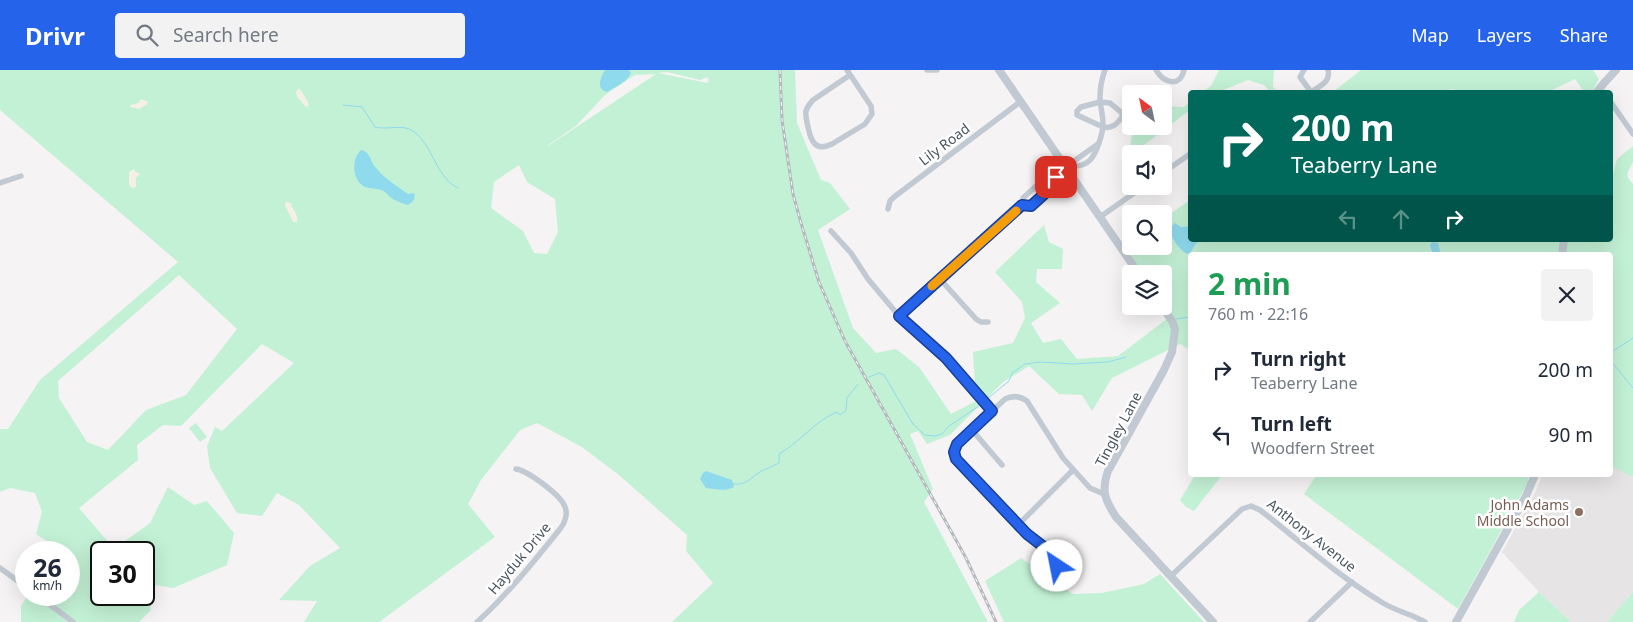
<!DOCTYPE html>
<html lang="en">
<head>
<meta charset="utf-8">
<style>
	body { margin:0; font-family:"Noto Sans",sans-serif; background:#f2f2f3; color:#1f2937; height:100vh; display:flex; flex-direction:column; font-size:19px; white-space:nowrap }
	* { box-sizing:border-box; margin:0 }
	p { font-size:16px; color:#747a83 }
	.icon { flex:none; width:28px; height:28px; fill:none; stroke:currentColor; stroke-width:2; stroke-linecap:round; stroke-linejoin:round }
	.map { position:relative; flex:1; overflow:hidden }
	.details { position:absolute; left:1188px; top:182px; width:425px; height:225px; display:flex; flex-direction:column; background:#fff; border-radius:5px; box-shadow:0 5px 20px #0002 }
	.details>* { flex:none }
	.banner { position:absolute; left:1188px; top:20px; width:425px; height:152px; border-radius:5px; box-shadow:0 5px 20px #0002; background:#00695c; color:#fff; overflow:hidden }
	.needle { width:32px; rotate:327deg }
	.buttons { position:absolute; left:1122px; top:15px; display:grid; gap:10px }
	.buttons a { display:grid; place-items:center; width:50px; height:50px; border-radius:5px; background:#fff; box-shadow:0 5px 20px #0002; font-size:25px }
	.speed { position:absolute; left:15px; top:471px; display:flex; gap:10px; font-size:25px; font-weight:700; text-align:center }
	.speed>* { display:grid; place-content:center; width:65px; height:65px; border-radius:50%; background:#fff; box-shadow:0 5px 20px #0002; line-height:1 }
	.speed small { font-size:12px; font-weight:400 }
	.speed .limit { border:2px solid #111; border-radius:8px; background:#fff; color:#111 }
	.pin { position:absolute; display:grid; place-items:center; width:42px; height:42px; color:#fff; margin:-21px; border-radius:10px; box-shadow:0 2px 8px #0006 }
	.me { position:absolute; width:55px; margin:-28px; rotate:326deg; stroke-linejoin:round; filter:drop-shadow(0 0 4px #0008) }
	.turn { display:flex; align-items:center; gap:18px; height:105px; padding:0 20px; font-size:22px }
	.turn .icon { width:65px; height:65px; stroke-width:2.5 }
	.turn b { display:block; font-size:35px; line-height:42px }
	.lanes { display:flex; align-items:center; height:48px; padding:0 20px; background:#0003; justify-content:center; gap:25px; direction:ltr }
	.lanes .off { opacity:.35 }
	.round { display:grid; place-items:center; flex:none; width:52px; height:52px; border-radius:5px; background:#f2f2f3 }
	.headline { display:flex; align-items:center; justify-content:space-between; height:85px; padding:0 20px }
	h1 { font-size:30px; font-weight:700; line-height:38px; color:#1e9e55 }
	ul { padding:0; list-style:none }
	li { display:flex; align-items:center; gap:15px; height:65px; padding:0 20px }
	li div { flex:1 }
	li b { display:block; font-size:19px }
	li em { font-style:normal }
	header { display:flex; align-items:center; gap:30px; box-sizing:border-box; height:70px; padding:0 25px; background:#2563eb; color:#fff }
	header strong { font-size:24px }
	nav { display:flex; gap:28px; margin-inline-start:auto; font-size:18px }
	.search { width:350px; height:45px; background:#f2f2f3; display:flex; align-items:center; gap:12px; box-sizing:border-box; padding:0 18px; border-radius:5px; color:#747a83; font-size:19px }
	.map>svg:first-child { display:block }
	.education { fill:#e6e4e5 }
	.green { fill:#c3f1d5; fill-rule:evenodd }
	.sand { fill:#f5f0e5 }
	.water { fill:#90daee }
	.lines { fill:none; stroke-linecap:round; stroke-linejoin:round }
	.stream { stroke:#90daee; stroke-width:1 }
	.minor { stroke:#c1cad2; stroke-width:5.5 }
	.tertiary { stroke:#c1cad2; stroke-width:8 }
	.rail-casing { stroke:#b5b8bd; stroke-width:3 }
	.rail { stroke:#fff; stroke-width:1; stroke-dasharray:4; stroke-linecap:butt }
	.route-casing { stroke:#184099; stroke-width:12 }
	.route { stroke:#2563eb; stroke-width:9 }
	.slow { stroke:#f59e0b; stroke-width:9 }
	.education-dot { fill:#8d6e63; stroke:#fff; stroke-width:2 }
	.labels { text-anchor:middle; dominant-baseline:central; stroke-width:5; stroke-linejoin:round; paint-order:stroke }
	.street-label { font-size:14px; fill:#4a5661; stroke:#fff }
	.education-label { font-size:14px; fill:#785e54; stroke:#fff; text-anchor:end }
</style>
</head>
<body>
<header>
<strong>Drivr</strong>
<div class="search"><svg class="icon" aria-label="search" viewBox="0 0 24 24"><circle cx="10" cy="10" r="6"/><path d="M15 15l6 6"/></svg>Search here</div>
<nav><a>Map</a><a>Layers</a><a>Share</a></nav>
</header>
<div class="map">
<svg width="1633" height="552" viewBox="0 0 1633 552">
	<rect width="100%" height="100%" fill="#f5f3f3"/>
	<polygon class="education" points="1610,320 1633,357 1633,522 1607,552 1571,552 1539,522 1502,482 1537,419 1542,405 1610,405"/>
	<g class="green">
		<path d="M0,0H795L797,53L821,110L830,113L850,139L818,160L853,258L876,283L896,279L919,297L951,344L976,331L973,282L1013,273L1025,248L1022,232L995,202L1044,155L1049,172L1063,179L1062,199H1037L1036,212L1060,233L1031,253L1043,273L1061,269L1077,289L1118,286L1172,245L1164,234V204H1143L1131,185L1146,176H1164V148L1190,130V156L1181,157L1177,154L1170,164L1191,182L1195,175L1201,170H1258V172L1267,171V170H1610V117L1617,89L1633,76C1633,81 1633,88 1633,92C1629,103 1623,103 1633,114V407L1610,395V185H1441L1438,176H1430L1433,185H1190V280L1180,274L1112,308L1092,341L1082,325L1059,324L1029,296L1003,312L950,365L927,374L918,361L910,364L933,419L924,432L988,552H672L713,513L686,481L687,465L619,405L582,377L537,353L520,360L481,410L468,434L495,467L379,552H304L317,531L279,530L310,496L340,478L299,435L277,423L262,446L237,443L210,398L207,376L215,357L222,361L294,293L262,274L181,356L163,355L137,375L138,390L79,438L114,479L150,453L168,417L194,435L207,431L234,463L227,495L173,518L156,515L148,523L151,540L139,552H21V536L28,525H69V482H64L36,464L42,442L35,423L10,418L0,422V359H8L40,310L178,192L0,40ZM667,2L700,10L708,7V13L658,3ZM656,4L548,76H547L576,56L605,25L635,5ZM519,95L527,112L555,129L558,162L547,184L534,183L523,161L491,138L494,112ZM179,205L237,259L186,325L146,340L108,380L87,372L59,328L58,311ZM101,482H144V525H101Z"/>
		<polygon points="1219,0 1274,0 1273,17 1278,22 1270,22 1264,15 1248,10 1218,22 1202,22 1211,16"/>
		<polygon points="1361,0 1593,0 1599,9 1592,22 1584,22 1575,9 1552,20 1552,22 1465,22 1464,21 1450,19 1449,22 1333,22"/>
		<polygon points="1190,32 1190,40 1136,81 1131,81 1130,76 1134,56 1164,56 1164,36 1184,37"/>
		<polygon points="196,353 207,367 200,372 189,358"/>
		<polygon points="1195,405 1222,405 1194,441 1186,437 1180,430"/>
		<polygon points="1315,405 1529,405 1528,412 1458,539 1304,424 1316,406"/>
		<polygon points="1021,488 1073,524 1102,523 1144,514 1160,504 1204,552 1004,552 985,511"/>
		<polygon points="1539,522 1571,552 1514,552 1519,540"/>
		<polygon points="1633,522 1633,552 1607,552"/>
	</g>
	<g class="sand">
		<polygon points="298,19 300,19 307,30 309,35 307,37 306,37 297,27 296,22"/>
		<polygon points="141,29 148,32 147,34 139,39 130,37 130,35 138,33"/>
		<polygon points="134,99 136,102 140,104 136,108 136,117 132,118 129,115 129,102"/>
		<path d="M286,132L291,133C292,140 299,144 297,152H293L285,135Z"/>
	</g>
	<g class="water">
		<path d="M605,0H629L631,3C628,11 615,17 607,22C596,19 600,8 605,0Z"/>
		<path d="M361,80C371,82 370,92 376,98C384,108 397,116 408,124L414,123C416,129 413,132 408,135C402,133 395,131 390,127C387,124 385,121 381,120C376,118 370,119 365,117C352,111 351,89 361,80Z"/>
		<path d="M1175,153L1181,157L1190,156V170H1201L1195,175L1191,182L1187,184C1179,180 1171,167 1169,159Z"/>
		<polygon points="1432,172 1438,173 1441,185 1433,185 1430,176"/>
		<path d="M706,401L732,410L734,417C725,422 715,419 706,418L700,409L703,403Z"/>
	</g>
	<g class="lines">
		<g class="stream">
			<path d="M343,35L362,37L375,57C386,60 399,55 409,59C432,69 435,108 458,118"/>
			<polyline points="1176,249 1190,247"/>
			<polyline points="1610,283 1633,268"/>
			<polyline points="1610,290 1633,318"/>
			<polyline points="869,307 879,303 884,305 913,354 925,365 935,366 942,364 949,356 979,336"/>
			<polyline points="987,329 1009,311 1012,303 1025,294 1040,292 1073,294 1108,292 1126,287"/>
			<path d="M733,414C747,415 749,409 760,402C766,398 773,397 779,393V384C800,372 815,351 837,342L840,345L846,340L847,328L858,314"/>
		</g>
		<g class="minor">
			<path d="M847,0L871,36L872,44L865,54L832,74C816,82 811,72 808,57C807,52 805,46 806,41C807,36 810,34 813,30L850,5"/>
			<polyline points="927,0 937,0"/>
			<path d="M1156,0C1164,13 1180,18 1184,0"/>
			<polyline points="1304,0 1300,7 1311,22"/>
			<path d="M1311,22C1320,16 1331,12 1328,0"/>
			<polyline points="1610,31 1633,64"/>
			<path d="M1100,32L1110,33L1122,43V47C1117,54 1112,59 1103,57L1077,45V41L1081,37Z"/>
			<path d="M1072,96C1089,97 1094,87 1099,73C1101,67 1103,61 1103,54C1103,45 1100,36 1100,27C1100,18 1102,8 1105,0"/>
			<polyline points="1164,102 1190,84"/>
			<polyline points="0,113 21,106"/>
			<polyline points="1023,135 1031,136 1052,117 1056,107"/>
			<polyline points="888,139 890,131 894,127 1020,32"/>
			<polyline points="1100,147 1144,116"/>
			<polyline points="831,161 851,183 868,209 899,246 946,288 992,341"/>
			<polyline points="940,209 976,249 981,252 988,252"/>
			<polyline points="899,246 1023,135 1023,128 1045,108 1056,107 1072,96 1074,91 1098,74"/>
			<polyline points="972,360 1002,395"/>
			<polyline points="1018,455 1073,400"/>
			<path d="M1057,496L1053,484L1027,464L959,392L954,382L957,374L1005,329C1013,325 1020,326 1027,331L1063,388L1090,418L1104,424"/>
			<polyline points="0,498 26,517"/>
			<path d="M1171,506L1242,439L1251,436L1260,440C1300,471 1339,507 1383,533C1396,541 1411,544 1425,552"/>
			<polyline points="37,525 73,552"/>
			<path d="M477,552C508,524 534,491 560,459C565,453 568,444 565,437C561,425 528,401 516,399"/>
			<polyline points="1310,552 1352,512"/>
		</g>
		<g class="tertiary">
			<polyline points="999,0 1139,204"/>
			<polyline points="1597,22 1604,13 1616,0"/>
			<polyline points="1562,185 1564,170"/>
			<path d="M1162,236L1172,251L1175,259L1172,282L1164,300L1108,401C1101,421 1105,430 1116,447L1213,552"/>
			<polyline points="1456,552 1526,426 1535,405"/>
		</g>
		<defs>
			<polyline id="rail" points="780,0 782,50 793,124 801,153 819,212 845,271 966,488 996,552"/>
		</defs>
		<use href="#rail" class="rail-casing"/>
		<use href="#rail" class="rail"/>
	</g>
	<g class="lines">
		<defs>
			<polyline id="route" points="1056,107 1052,117 1031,136 1022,135 899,246 946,288 992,341 957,374 954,382 956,389 1027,464 1053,484 1057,496"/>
		</defs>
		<use href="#route" class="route-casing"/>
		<use href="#route" class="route"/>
		<polyline class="slow" points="932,216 1016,141"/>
	</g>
	<circle class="education-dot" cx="1579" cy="442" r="5"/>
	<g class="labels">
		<g class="street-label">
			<text transform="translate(944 74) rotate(-37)">Lily Road</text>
			<text transform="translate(1118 359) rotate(-62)">Tingley Lane</text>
			<text transform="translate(1312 465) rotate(38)">Anthony Avenue</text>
			<text transform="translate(519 488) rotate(-50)">Hayduk Drive</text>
		</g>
		<g class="education-label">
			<text x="1569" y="434">John Adams<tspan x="1569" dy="16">Middle School</tspan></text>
		</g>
	</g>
</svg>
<div class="buttons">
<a><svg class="needle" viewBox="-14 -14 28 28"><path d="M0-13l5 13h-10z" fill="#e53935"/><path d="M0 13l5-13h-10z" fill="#747a83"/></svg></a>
<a><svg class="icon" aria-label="sound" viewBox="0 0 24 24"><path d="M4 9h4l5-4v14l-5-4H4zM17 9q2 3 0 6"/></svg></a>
<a><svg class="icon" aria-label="search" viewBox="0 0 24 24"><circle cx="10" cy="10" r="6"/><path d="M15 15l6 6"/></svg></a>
<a><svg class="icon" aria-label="layers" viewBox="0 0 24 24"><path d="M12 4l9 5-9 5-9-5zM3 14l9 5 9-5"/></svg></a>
</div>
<div class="speed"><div>26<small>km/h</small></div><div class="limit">30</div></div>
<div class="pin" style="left:1056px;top:107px;background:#d93025"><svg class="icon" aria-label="arrive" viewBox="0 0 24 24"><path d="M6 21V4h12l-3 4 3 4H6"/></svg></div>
<svg class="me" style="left:1057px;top:496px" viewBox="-20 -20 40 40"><circle r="19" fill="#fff"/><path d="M0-13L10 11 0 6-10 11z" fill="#2563eb"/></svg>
<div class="banner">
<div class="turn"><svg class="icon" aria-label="right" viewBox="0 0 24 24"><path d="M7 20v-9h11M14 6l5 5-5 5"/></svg><div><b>200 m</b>Teaberry Lane</div></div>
<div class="lanes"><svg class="icon off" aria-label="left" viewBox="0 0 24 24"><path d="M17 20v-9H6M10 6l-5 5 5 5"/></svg><svg class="icon off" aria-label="ahead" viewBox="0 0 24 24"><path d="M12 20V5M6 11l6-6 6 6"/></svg><svg class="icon" aria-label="right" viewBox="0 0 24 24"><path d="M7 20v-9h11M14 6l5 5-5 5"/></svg></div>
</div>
<section class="details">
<div class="headline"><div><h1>2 min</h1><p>760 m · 22:16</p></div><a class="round"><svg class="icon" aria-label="close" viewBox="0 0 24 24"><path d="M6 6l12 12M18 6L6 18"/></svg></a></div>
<ul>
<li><svg class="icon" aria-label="right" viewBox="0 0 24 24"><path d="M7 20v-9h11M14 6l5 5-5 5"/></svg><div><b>Turn right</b><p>Teaberry Lane</p></div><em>200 m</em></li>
<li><svg class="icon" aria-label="left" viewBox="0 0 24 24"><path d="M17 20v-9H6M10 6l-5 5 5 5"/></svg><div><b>Turn left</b><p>Woodfern Street</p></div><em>90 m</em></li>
</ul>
</section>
</div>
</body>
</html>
